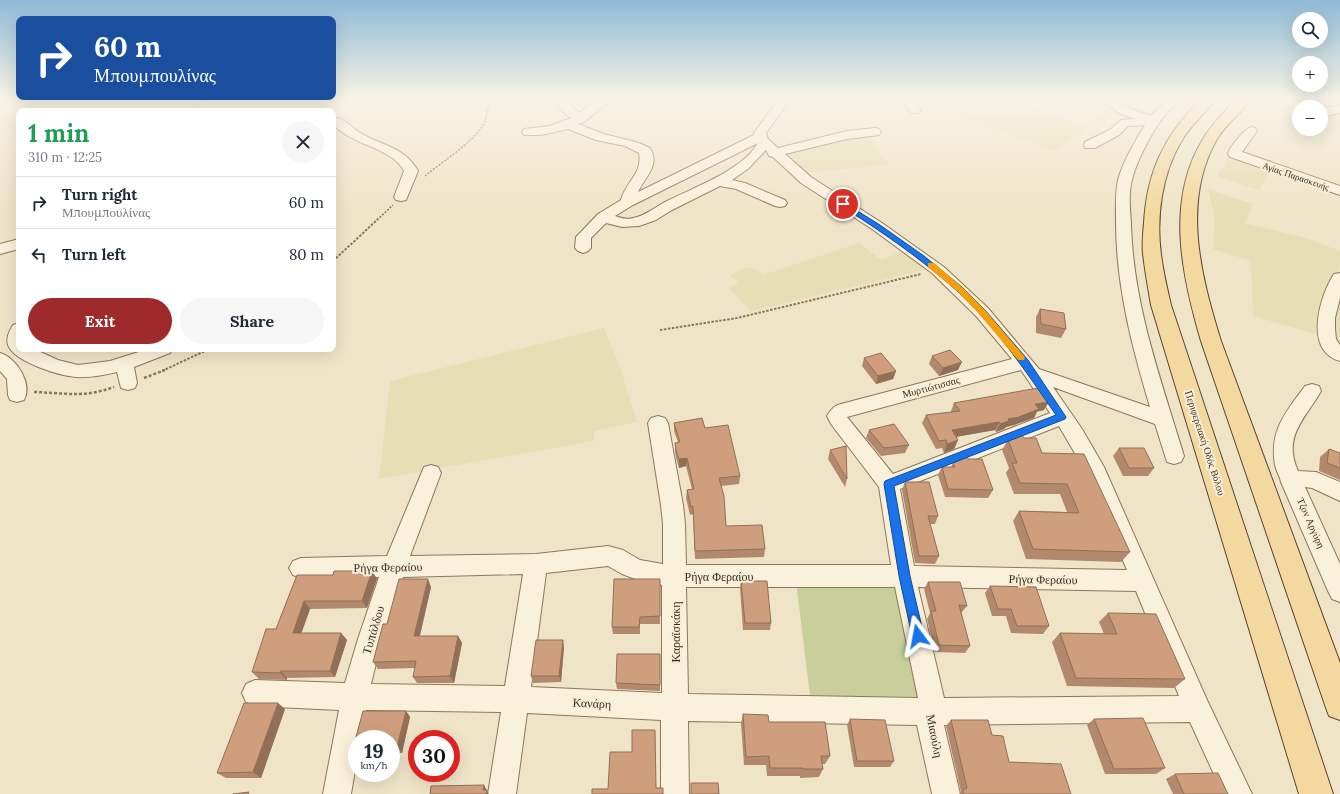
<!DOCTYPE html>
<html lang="en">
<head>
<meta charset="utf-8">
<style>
	body { margin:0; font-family:Lora,serif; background:#f6f6f7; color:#1f2937; height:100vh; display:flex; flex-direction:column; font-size:15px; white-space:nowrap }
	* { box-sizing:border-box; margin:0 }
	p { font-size:13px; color:#747a83 }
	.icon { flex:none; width:22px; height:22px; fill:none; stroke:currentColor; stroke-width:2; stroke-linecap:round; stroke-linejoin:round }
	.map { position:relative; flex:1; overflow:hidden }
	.details { position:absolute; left:16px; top:108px; width:320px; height:244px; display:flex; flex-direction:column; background:#fff; border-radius:8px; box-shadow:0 4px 16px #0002 }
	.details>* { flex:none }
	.guide { position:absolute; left:16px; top:16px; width:320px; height:84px; border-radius:8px; box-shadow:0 4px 16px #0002; background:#1a4fa0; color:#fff; overflow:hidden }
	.tools { position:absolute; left:1292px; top:12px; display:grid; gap:8px }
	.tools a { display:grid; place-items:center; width:36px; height:36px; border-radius:50%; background:#fff; box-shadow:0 4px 16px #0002; font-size:20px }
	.speed { position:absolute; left:348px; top:730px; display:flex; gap:8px; font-size:20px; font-weight:700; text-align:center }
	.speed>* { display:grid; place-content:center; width:52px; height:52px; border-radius:50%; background:#fff; box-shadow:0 4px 16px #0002; line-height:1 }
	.speed small { font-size:10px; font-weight:400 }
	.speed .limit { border:6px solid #d22; background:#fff; color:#111 }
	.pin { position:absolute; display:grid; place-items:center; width:34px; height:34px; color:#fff; margin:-17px; border:2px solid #fff; border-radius:50%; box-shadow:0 1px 4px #0007 }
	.me { position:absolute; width:44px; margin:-22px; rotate:347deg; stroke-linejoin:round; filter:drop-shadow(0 0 3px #0008) }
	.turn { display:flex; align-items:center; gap:14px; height:84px; padding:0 12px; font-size:18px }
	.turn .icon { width:52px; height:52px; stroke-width:2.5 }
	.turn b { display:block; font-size:28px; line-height:34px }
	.round { display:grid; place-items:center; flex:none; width:42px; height:42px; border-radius:21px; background:#f6f6f7 }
	.headline { display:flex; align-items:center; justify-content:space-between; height:68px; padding:0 12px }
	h1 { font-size:24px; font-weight:800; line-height:30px; color:#1e9e55 }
	.button { display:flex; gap:8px; margin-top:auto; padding:8px 12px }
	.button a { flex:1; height:46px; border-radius:24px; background:#9e2a2b; color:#fff; font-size:16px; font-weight:800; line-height:46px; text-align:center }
	.button a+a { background:#f6f6f7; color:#1f2937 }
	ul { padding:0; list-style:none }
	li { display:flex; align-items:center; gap:12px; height:52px; padding:0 12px; border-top:1px solid #e0e1e3 }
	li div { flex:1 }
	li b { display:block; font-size:15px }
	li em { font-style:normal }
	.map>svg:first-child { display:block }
	.farmland { fill:#e6deb5 }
	.green { fill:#c9cf9b }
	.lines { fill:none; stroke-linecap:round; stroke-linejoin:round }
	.minor-casing { stroke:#8d765c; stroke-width:2 }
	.major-casing { stroke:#5b4430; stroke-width:2 }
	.path-far2 { stroke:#8d765c; stroke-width:1.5; stroke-dasharray:2 1.5; stroke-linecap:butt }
	.path-far1 { stroke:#8d765c; stroke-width:2; stroke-dasharray:2.5 1.5; stroke-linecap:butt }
	.path { stroke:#8d765c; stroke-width:2.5; stroke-dasharray:3 2; stroke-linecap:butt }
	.minor { fill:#faf1dc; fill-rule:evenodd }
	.major { fill:#f3d9a0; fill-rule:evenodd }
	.wall { fill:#b2896c }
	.shaded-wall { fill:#916f58 }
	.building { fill:#cf9f7d; stroke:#916f58 }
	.route { fill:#1a73e8; stroke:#114b97 }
	.slow { fill:#f59e0b }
	.labels { text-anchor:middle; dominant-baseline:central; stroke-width:4; stroke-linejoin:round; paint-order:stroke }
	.far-street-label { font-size:9px; fill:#3d2e20; stroke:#f7eed8 }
	.street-label { font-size:10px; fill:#3d2e20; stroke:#f7eed8 }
	.near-street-label { font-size:12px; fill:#3d2e20; stroke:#f7eed8 }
</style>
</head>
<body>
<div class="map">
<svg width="1340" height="794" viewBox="0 0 1340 794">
	<rect width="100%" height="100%" fill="#f0e4c8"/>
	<g class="farmland">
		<polygon points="917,99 1012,99 1088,127 1055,151 943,111"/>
		<polygon points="1057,99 1093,99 1116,113 1104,122 1097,120"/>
		<polygon points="869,135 883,157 890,164 807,173 784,152 811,145"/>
		<polygon points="1228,154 1270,170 1259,190 1218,177 1217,172 1224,167"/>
		<polygon points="1208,189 1253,204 1245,223 1306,238 1340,251 1340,267 1322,336 1253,316 1251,261 1213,249 1215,220"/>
		<polygon points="859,243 881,260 905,251 928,269 751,311 729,288 739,283 730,275 748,267 754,268 763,275"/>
		<polygon points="1340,288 1340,349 1334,344 1334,309"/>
		<polygon points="604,328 619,364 637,422 594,431 594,441 379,479 390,381"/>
	</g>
	<polygon class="green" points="796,581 898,582 923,697 810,696"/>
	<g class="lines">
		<defs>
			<g id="minor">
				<polygon points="199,99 207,99 209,102 204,111 192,111"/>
				<path d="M555,99H567L573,108L579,113L598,99H612L584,122L578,124L604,134L639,143L650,148C661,165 644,178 638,192L754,135V133L779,99H791L766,133L768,139L778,148L847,131L875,128L879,129L881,132L879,135L847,139L785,154L811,177L882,223L944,267L988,308L1039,369L1150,407C1132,347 1116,286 1116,222C1116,208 1115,194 1118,180C1123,161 1135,142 1145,125L1128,126L1119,135L1095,148H1085L1084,145L1085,142L1111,129L1121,120L1135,119L1121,114L1098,99H1113L1129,108L1151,116L1168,99H1181C1175,106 1167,112 1162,119C1153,130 1137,161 1133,176C1128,191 1130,208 1131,224C1133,304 1161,380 1184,456L1181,462L1174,464L1167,462L1155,424L1053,387L1082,429L1104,467L1207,700L1252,794H1223L1190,722L944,725L960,794H932L917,725L688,721L689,794H661V720L527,713L516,794H488L501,712L366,710L360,739H357V759L351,794H323L339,710L255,706L246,702L242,693L246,684L255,680L345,683L358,639L379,577L301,578L293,575L289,568L293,561L301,558L387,556L424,467L431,465L438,467L441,473L410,556L536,554L608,546L623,550L640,560L663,564V524L661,505L648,423L651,418L658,416L665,418L668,423L683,505L685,524L686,565H891L879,487L831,424L827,416C831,409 834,406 841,404L1012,359L976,316L932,273L872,229L801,183L773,157L769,156L766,150L749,168L732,180L745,183L785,200L787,203L785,206L780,207L775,206L736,189L720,186L672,210L656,220L639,226L622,227L606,223L591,238V248L588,251L583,253L578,251L575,248L576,237L579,234L598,214L621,200C626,181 643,174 639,153L625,146L596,140L568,129L541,135H524L522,132L524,129L550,126L571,118L565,114ZM758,143C742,171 692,188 663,203C653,209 644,216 633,218C627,220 621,218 615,216L633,205ZM1021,370L1050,413L893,474L847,417ZM1059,426L1084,469L1127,570L914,566L900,489ZM608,566L622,574L638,580L662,585V693L531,687L546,573ZM523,574L505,686L371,684L382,639L403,577ZM686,587H895L918,698L688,694ZM918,587L1136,591L1179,696L944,698Z"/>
				<polygon points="902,99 914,99 921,110 919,113 911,113"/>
				<polygon points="1340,105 1340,113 1321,117 1321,109"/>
				<path d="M338,118C346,120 352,128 359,132C381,146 404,146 418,171L406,200L401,201L396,200L394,197L404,171C392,147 352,146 333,124L334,119Z"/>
				<path d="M1251,127L1255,128L1257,131L1242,152L1340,186V195L1230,157L1228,154C1229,147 1245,129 1251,127Z"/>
				<polygon points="19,239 19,249 0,254 0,244"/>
				<path d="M1340,273V298L1335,318V329L1336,339L1340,345V361C1304,351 1319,297 1334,274Z"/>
				<path d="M19,323V349H34L58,360L78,365L110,361L148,349H173L170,353L134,367L137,383L135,388L128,390L121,388L117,372C104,375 90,378 77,377C60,376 14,362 8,345C6,338 9,331 13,325Z"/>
				<path d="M0,353C16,357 33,384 24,400L17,402L10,400L8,395L7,379L0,371Z"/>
				<path d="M1312,384L1319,386L1321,391C1306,418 1282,436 1298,471L1316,472L1340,482V501L1312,488L1305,487L1340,564V602L1332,599L1328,591L1281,482C1280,476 1276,471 1275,465C1269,430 1286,412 1305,386Z"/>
			</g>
			<g id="major">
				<path d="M1201,99H1216C1205,114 1190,125 1181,142C1162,174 1156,217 1161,254C1163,271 1167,288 1171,305L1333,794H1299L1151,305C1148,288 1145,271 1143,254C1142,244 1143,233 1144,223C1147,171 1164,136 1201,99Z"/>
				<path d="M1236,99H1251C1241,114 1226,124 1217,139C1181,202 1201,276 1221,341L1340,663V720L1329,716L1325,705L1201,341C1182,276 1165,201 1203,139C1212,124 1224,112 1236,99Z"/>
			</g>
		</defs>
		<use href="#minor" class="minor-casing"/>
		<use href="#major" class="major-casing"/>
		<g class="path-far2">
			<path d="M425,176C442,162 469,145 482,127C488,119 486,107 492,99"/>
			<polyline points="377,220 393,205"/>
		</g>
		<g class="path-far1">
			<polyline points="333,261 378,219"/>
			<polyline points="660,330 737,318 921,274"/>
			<polyline points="162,371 209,349"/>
		</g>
		<g class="path">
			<polyline points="144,378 165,370"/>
			<path d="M34,392C65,393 84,398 114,387"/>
		</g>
		<use href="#minor" class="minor"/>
		<use href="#major" class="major"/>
	</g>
	<g class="wall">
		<polygon points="1040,309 1066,329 1061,338 1036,333 1036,317"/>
		<polygon points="932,356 958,370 939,376 929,364"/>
		<polygon points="864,358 896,371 893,379 876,384 862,366"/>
		<polygon points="954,403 1044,410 1037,412 1034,418 1014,425 1006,427 1004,429 996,432 995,430 956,437 958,440 954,449 944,453 942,448 936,449 922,423 926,415 951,412 951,411"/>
		<polygon points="674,423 705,428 740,476 739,484 721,486 726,526 765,549 764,557 695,559 693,514 690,515 686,498 687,490 692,489 686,466 679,468 676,458 675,451 675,443 678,442 674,431"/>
		<polygon points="869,430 909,445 905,453 881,456 866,438"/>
		<polygon points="1024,438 1042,453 1130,552 1121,562 1026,559 1013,521 1019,511 1067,512 1060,494 1014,494 1006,473 1009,468 1002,450 1008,440"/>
		<polygon points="1119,448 1154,468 1148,476 1123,476 1113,456"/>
		<polygon points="1329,449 1340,453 1340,480 1319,471 1320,457"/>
		<polygon points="830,450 847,479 845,487 828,459"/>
		<polygon points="953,463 993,490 988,498 945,497 938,475 942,467 951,467"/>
		<polygon points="905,482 938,516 935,524 930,524 939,556 935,564 915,563 902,490"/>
		<polygon points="372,571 377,579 367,608 310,609 301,633 341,633 347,640 335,677 287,678 287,680 259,679 252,672 276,629 297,575 333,575"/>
		<polygon points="660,579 660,624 640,624 640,634 613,634 612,627"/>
		<polygon points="741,581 771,623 770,630 743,630 740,588"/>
		<polygon points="928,582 967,606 961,613 970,646 965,653 935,652 927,619 930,613 924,589"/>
		<polygon points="990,586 1049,626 1043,634 1011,633 1006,616 992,616 985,593"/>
		<polygon points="431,587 420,636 458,636 462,643 454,683 417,683 413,677 415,668 378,669 373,662 387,624"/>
		<polygon points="1108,613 1185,679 1174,688 1067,686 1052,642 1060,633 1104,634 1099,622"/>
		<polygon points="564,647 561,682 533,683 531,676"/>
		<polygon points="660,654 660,691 617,689 616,683"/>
		<polygon points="285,709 261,778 226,778 217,773"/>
		<polygon points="363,711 406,711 410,717 402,753 391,753 391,739 357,739 357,752 353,748"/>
		<polygon points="743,714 769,722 830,756 825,764 822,764 823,769 819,777 800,778 800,776 767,776 766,765 744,765 741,723"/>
		<polygon points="850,719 894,761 890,767 854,767 847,725"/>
		<polygon points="1094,719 1165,768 1156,774 1105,774 1087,725"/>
		<polygon points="951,720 992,735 1009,762 1071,794 959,794 961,792 946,726"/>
		<polygon points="1175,774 1228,794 1173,794 1166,779"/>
	</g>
	<g class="shaded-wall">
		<polygon points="962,362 958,370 939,376 943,368"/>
		<polygon points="896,371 893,379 876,384 878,376"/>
		<polygon points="1049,402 1044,410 1037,411 1034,418 1014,425 1006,427 1004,429 996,432 1000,424 1008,419 1035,404"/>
		<polygon points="999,422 995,430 949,438 952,430"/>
		<polygon points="958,440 954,449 944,453 947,444"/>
		<polygon points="687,458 686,466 679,468 679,459"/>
		<polygon points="372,571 377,579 367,608 362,601"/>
		<polygon points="428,579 431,587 418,643 414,636"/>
		<polygon points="304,601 310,609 299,640 293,633"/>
		<polygon points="341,633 347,640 335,677 330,671"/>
		<polygon points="458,636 462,643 454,683 450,676"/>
		<polygon points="563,640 564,647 561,682 559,676"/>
		<polygon points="281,671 287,678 287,680 280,673"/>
		<polygon points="278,703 285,709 261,778 253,772"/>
		<polygon points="406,711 410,717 402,753 397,747"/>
		<polygon points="484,785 487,791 489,794 486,794 483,790"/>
	</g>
	<g class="building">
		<polygon points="1040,309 1064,313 1066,329 1041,324"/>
		<polygon points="950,350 962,362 943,368 932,356"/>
		<polygon points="881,353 896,371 878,376 864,358"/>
		<polygon points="1038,388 1049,402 1035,404 1039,409 1019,417 1008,419 1009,421 1000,424 999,422 952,430 958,440 947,444 946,440 939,441 926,415 960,411 954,403"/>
		<polygon points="702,418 705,428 728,425 740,476 719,478 724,496 726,526 762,525 765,549 695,551 693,506 691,507 687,490 694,489 687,458 679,459 676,450 675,443 680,442 674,423"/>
		<polygon points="894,424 909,445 884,448 869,430"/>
		<polygon points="1021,434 1024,438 1036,438 1042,453 1084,454 1130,552 1033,549 1019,511 1079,513 1067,484 1020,483 1012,463 1017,463 1008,440"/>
		<polygon points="846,446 847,479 830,450"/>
		<polygon points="1119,448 1144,448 1154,468 1129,468"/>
		<polygon points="1329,449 1340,453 1340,468 1327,463"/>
		<polygon points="967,457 968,459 982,459 993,490 948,489 942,467 955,467 953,463"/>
		<polygon points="905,482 929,482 938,516 928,516 939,556 919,556"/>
		<polygon points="334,571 372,571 362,601 304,601 293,633 341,633 330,671 281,671 280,673 252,672 266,629 276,629 297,575 333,575"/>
		<polygon points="399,579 428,579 414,636 458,636 450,676 413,677 416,661 373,662 383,624 387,624"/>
		<polygon points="614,579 660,579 660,616 640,617 639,627 612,627"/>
		<polygon points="741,581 767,581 771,623 745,623"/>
		<polygon points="928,582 960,582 967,606 959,605 970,646 939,645 931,611 936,611"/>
		<polygon points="990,586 1036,587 1049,626 1017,626 1011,609 998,609"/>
		<polygon points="1108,613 1156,614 1185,679 1076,678 1060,633 1117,634"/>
		<polygon points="536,640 563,640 559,676 531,676"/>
		<polygon points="617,654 660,654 660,685 616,683"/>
		<polygon points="244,703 278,703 253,772 217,773"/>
		<polygon points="363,711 406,711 397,747 391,748 391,739 357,739 357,748 353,748"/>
		<polygon points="743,714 768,715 769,722 825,722 830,756 821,756 823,769 803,769 803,768 770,768 769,756 746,757"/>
		<polygon points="1143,718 1165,768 1114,769 1094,719"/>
		<polygon points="850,719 885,720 894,761 857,761"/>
		<polygon points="951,720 988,720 992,735 1003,736 1009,762 1061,764 1071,794 963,794 963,790 967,788"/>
		<polygon points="632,730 655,730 656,788 663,788 663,794 592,794 592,789 608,789 610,752 632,752"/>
		<polygon points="1218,773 1228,794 1184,794 1175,774"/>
		<polygon points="691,783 718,783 719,794 691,794"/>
		<polygon points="484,785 483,790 487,790 486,794 430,794 431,786"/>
		<polygon points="249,792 248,794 233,794"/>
	</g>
	<linearGradient id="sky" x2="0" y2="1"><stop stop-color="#8fbad6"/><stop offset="0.47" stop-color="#f8f3e6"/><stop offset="1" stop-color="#f8f3e6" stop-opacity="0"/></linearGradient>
	<rect width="1340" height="210" fill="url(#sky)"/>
	<path class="route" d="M843,202L880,225L924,256L962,287L985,310L1028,360L1066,417L1065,419L894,486L910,576L924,636L922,640L918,642L914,640L912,636L899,576L884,484L885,481L1056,415C1027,373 994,324 956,290C920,258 881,231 841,206V203Z"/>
	<polygon class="slow" points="928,263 934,263 962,287 985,310 1024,356 1025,358 1024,360 1018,360 979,314 957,291 928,267"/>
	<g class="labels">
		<g class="far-street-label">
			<text transform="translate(1296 176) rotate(19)">Αγίας Παρασκευής</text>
		</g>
		<g class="street-label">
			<text transform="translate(931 387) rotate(-15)">Μυρτιώτισσας</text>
			<text transform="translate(1205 443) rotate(72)">Περιφερειακή Οδός Βόλου</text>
			<text transform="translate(1311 523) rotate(66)">Τζον Αργύρη</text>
		</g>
		<g class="near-street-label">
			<text transform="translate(388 567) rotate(-1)">Ρήγα Φεραίου</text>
			<text x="719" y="576">Ρήγα Φεραίου</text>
			<text transform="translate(1043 579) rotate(1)">Ρήγα Φεραίου</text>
			<text transform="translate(373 630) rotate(-73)">Τυπάλδου</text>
			<text transform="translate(675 632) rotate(-90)">Καραϊσκάκη</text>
			<text transform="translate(592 703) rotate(3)">Κανάρη</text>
			<text transform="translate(935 736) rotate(79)">Μιαούλη</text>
		</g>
	</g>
</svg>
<div class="tools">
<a><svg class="icon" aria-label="search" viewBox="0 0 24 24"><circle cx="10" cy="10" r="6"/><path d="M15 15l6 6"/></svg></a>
<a>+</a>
<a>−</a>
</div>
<div class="speed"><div>19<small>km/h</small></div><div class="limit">30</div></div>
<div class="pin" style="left:843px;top:204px;background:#d93025"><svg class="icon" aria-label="arrive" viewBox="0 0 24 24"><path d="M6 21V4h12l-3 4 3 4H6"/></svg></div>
<svg class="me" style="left:918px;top:636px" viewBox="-20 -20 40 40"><path d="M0-17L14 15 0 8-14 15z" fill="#1a73e8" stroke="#fff" stroke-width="4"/></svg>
<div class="guide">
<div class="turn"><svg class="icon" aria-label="right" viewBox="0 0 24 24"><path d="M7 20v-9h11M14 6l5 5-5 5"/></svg><div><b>60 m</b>Μπουμπουλίνας</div></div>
</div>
<section class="details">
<div class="headline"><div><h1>1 min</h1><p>310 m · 12:25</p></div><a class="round"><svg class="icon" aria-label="close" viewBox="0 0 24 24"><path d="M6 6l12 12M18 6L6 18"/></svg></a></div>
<ul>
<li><svg class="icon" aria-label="right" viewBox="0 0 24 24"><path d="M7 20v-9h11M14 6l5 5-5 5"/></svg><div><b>Turn right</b><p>Μπουμπουλίνας</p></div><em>60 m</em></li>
<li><svg class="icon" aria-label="left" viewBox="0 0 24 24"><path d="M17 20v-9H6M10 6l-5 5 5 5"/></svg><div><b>Turn left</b></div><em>80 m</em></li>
</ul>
<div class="button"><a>Exit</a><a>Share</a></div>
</section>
</div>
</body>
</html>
